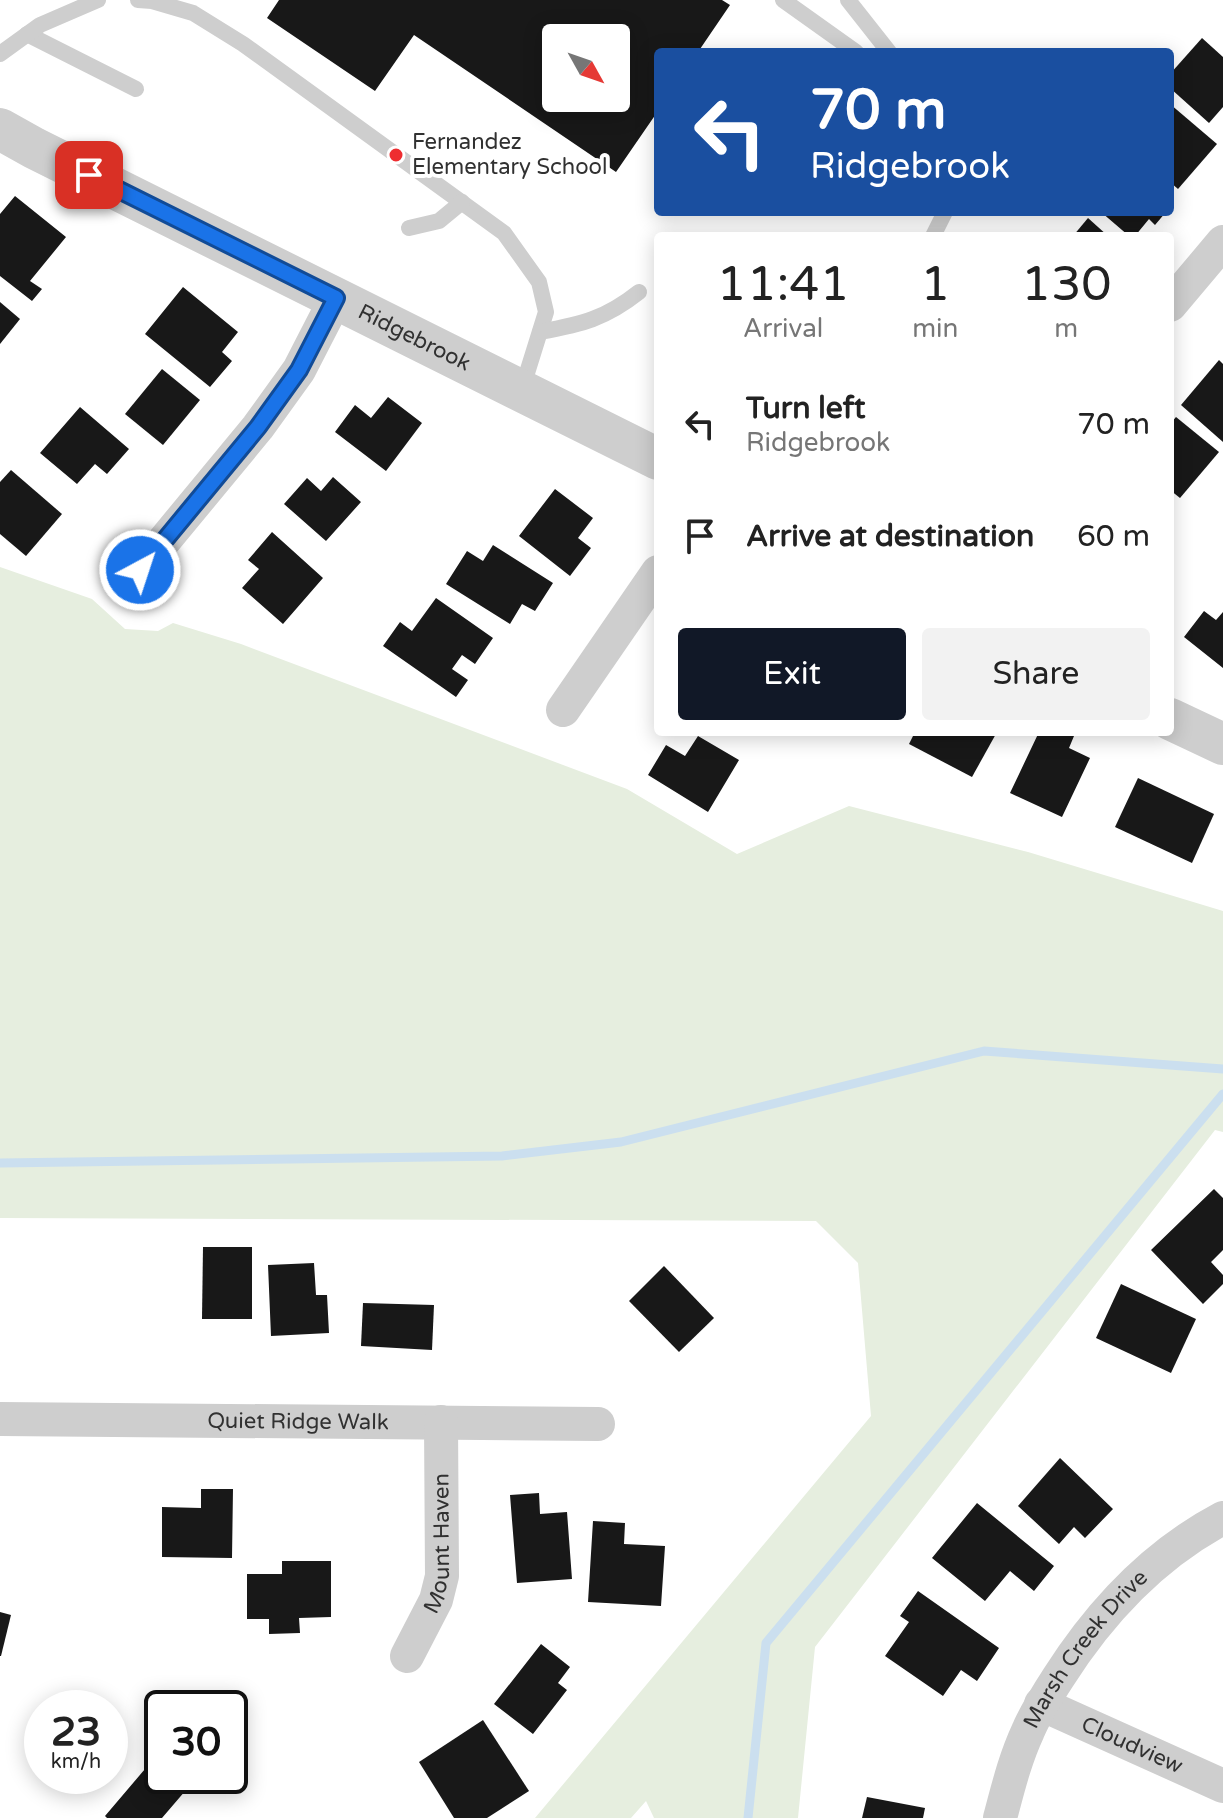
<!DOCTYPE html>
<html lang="en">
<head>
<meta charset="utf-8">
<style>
	body { margin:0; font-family:"Varela Round",sans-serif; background:#f2f2f2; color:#222; height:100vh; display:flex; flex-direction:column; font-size:30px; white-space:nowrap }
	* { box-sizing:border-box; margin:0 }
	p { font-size:26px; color:#767676 }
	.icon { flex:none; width:44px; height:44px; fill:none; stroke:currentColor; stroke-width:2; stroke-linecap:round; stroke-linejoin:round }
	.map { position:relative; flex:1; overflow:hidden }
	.drawer { position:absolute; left:654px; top:232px; width:520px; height:504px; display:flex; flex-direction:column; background:#fff; border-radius:8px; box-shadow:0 4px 20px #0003 }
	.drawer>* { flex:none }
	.banner { position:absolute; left:654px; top:48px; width:520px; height:168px; border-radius:8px; box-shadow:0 4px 20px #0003; background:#1a4fa0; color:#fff; overflow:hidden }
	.needle { width:52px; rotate:130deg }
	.fabs { position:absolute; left:542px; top:24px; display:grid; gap:16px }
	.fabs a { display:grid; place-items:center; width:88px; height:88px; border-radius:8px; background:#fff; box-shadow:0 4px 20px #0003; font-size:40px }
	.speed { position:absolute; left:24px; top:1690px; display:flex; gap:16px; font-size:40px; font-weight:700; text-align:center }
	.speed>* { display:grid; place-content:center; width:104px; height:104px; border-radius:50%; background:#fff; box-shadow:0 4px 20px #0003; line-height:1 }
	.speed small { font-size:20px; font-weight:400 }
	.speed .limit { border:4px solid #111; border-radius:12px; background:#fff; color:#111 }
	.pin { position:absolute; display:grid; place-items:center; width:68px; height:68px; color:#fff; margin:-34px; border-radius:16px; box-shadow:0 4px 12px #0006 }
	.me { position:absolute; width:88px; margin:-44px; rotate:40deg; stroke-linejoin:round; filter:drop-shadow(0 0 6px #0008) }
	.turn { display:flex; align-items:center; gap:28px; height:168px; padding:0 24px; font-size:36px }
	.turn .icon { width:104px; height:104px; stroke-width:2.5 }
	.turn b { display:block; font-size:56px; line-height:68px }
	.eta { display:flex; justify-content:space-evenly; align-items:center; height:136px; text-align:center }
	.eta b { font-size:48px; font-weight:600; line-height:56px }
	.button { display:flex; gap:16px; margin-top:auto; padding:16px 24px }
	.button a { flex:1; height:92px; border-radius:8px; background:#111827; color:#fff; font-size:32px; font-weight:600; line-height:92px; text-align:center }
	.button a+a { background:#f2f2f2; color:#222 }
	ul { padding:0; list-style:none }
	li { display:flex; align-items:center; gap:24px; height:112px; padding:0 24px }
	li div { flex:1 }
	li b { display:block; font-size:30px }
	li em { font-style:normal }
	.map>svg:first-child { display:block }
	.green { fill:#e6eedf }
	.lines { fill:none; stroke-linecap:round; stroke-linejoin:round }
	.stream { stroke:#cbdfef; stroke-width:9 }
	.building { fill:#181818; fill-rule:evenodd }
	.service { stroke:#cecece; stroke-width:16 }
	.minor { stroke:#cecece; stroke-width:34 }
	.tertiary { stroke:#cecece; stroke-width:42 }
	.route-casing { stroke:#114b97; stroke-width:20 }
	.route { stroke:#1a73e8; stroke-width:14 }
	.poi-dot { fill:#ee2d30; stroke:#fff; stroke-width:3 }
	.labels { text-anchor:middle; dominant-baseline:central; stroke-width:8; stroke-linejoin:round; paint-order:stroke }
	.poi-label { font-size:22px; fill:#313131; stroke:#fff; text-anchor:start }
	.street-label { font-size:22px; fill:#313131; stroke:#fff }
</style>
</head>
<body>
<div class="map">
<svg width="1223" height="1818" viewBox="0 0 1223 1818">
	<rect width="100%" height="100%" fill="#fff"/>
	<polygon class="green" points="0,567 92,599 125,629 158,631 173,623 241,644 627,789 737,854 849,806 1028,852 1223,911 1223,1132 1215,1130 815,1647 798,1818 654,1818 646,1801 631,1818 535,1818 871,1416 858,1263 816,1221 0,1218"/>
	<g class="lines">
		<g class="stream">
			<polyline points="0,1163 502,1156 621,1142 984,1051 1223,1069"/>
			<polyline points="748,1818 766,1643 1223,1094"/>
		</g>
	</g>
	<g class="building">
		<path d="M279,0H722L730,5L698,52H658V111L616,172L414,35L375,91L267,18ZM556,38H616V98H556Z"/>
		<polygon points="1202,38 1223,57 1223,107 1209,123 1170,88 1170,74"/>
		<polygon points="1170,104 1217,144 1178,189 1170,182"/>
		<polygon points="15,196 66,237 30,281 42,289 32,301 0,276 0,214"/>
		<polygon points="1101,212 1166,212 1155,225 1149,219 1135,236 1129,236"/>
		<polygon points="1088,218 1108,236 1073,236"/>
		<polygon points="183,287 238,332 222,352 232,361 210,387 145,334"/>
		<polygon points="0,302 20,319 0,344"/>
		<polygon points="1219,360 1223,364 1223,442 1181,405"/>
		<polygon points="162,369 200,400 163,445 125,414"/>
		<polygon points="388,397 422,423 386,471 335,432 355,405 371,418"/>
		<polygon points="80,407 129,449 107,474 95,464 77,484 40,453"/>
		<polygon points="1176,417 1219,452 1180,498 1170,490 1170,424"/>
		<polygon points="11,470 62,514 26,556 0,534 0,482"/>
		<polygon points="333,477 361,502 326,541 284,504 307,478 321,491"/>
		<polygon points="555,489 593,518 578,538 591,548 570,576 519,536"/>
		<polygon points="272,532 323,578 283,624 242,588 259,569 248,560"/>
		<polygon points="493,545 553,583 535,611 522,604 510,624 446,584 467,551 483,561"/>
		<polygon points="436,598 493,638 475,664 462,655 452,669 468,680 456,697 383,646 400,622 412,631"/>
		<polygon points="1204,611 1216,620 1223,612 1223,668 1184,637"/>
		<polygon points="915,732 997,732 972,777 909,744"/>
		<polygon points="1039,732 1066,732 1074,736 1069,748 1090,758 1062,817 1010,793"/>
		<polygon points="698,736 739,760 708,812 648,775 666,745 685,756"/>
		<polygon points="1138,778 1214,814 1192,863 1115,827"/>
		<polygon points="1214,1189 1223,1198 1223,1250 1211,1262 1223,1275 1223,1284 1203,1304 1151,1250"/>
		<polygon points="203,1247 252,1247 252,1319 202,1319"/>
		<polygon points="314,1263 316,1295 327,1295 329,1333 271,1336 268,1265"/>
		<polygon points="664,1266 714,1318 679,1352 629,1301"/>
		<polygon points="1121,1284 1196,1319 1171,1373 1096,1338"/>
		<polygon points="363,1303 434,1305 432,1350 361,1346"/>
		<polygon points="1060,1458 1113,1509 1085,1538 1074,1527 1059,1544 1018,1506"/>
		<polygon points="201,1489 233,1489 232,1558 162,1557 162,1507 201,1508"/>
		<polygon points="539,1493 540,1514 567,1512 572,1579 517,1583 510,1495"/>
		<polygon points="977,1503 1054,1566 1034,1591 1010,1571 985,1601 932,1558"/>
		<polygon points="593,1521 625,1523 624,1544 665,1546 661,1606 588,1602"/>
		<polygon points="282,1561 331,1561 331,1617 299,1618 300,1633 269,1634 269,1619 247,1619 247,1574 282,1574"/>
		<polygon points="918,1591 999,1648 977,1681 961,1670 943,1696 885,1656 909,1622 900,1616"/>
		<polygon points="0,1612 11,1615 1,1656 0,1656"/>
		<polygon points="541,1644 570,1667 558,1683 567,1690 533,1734 494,1704"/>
		<polygon points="483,1720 529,1791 487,1818 454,1818 419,1762"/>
		<polygon points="162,1749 162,1776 198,1776 162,1818 107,1818 105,1816"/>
		<polygon points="867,1797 925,1808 923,1818 862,1818"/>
	</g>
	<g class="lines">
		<g class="service">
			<polyline points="138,0 152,1 193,13 243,44 504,233 539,282 546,312 522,389"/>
			<polyline points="783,0 856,52"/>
			<polyline points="848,0 889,52"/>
			<polyline points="27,34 136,89"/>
			<polyline points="0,54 40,25 98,0"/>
			<polyline points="409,228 439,221 462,202"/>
			<polyline points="933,236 945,212"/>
			<path d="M540,332C582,324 605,319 639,292"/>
		</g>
		<g class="minor">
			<polyline points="1170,305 1223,242"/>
			<polyline points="140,570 258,427 299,370 336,298"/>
			<polyline points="563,710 658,572"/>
			<path id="s1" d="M0,1419L598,1424"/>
			<path id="s2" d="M407,1656L436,1600L442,1576L441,1422"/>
			<path id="s3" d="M1041,1704L1223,1786"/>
			<path id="s4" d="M1000,1818C1008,1788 1015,1759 1028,1731C1036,1712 1047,1695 1058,1678C1100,1612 1153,1555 1223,1518"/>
		</g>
		<g class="tertiary">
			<path id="s5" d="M0,129L34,148L658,459"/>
			<polyline points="1170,719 1223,744"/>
		</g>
	</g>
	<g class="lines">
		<defs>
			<polyline id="route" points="89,175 336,298 299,370 258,427 140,570"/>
		</defs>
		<use href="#route" class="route-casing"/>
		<use href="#route" class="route"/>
	</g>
	<circle class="poi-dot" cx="396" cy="155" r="8"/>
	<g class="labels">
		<g class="poi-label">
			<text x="412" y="142">Fernandez<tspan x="412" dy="25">Elementary School</tspan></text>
		</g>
		<g class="street-label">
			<text stroke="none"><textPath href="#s5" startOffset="464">Ridgebrook</textPath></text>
			<text stroke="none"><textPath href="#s1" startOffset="298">Quiet Ridge Walk</textPath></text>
			<text stroke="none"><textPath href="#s2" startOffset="120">Mount Haven</textPath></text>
			<text stroke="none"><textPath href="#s4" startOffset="192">Marsh Creek Drive</textPath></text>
			<text stroke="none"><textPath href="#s3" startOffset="100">Cloudview</textPath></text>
		</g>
	</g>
</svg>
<div class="fabs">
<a><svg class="needle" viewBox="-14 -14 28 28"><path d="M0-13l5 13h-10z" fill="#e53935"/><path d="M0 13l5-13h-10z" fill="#767676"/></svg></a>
</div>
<div class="speed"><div>23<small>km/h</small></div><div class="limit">30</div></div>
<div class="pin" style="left:89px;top:175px;background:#d93025"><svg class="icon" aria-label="arrive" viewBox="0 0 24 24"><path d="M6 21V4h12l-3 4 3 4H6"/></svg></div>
<svg class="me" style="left:140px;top:570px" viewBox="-20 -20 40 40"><circle r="17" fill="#1a73e8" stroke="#fff" stroke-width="3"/><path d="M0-11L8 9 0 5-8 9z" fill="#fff"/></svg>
<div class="banner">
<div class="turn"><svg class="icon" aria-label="left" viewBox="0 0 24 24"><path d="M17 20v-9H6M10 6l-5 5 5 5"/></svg><div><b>70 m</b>Ridgebrook</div></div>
</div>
<section class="drawer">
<div class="eta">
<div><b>11:41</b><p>Arrival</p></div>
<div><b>1</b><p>min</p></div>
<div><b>130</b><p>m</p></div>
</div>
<ul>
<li><svg class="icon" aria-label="left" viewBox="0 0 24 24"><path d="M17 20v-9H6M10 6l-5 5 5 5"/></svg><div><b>Turn left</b><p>Ridgebrook</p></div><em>70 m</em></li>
<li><svg class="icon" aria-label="arrive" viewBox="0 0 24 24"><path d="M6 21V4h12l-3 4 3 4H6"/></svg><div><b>Arrive at destination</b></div><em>60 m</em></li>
</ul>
<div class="button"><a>Exit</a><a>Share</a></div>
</section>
</div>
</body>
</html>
